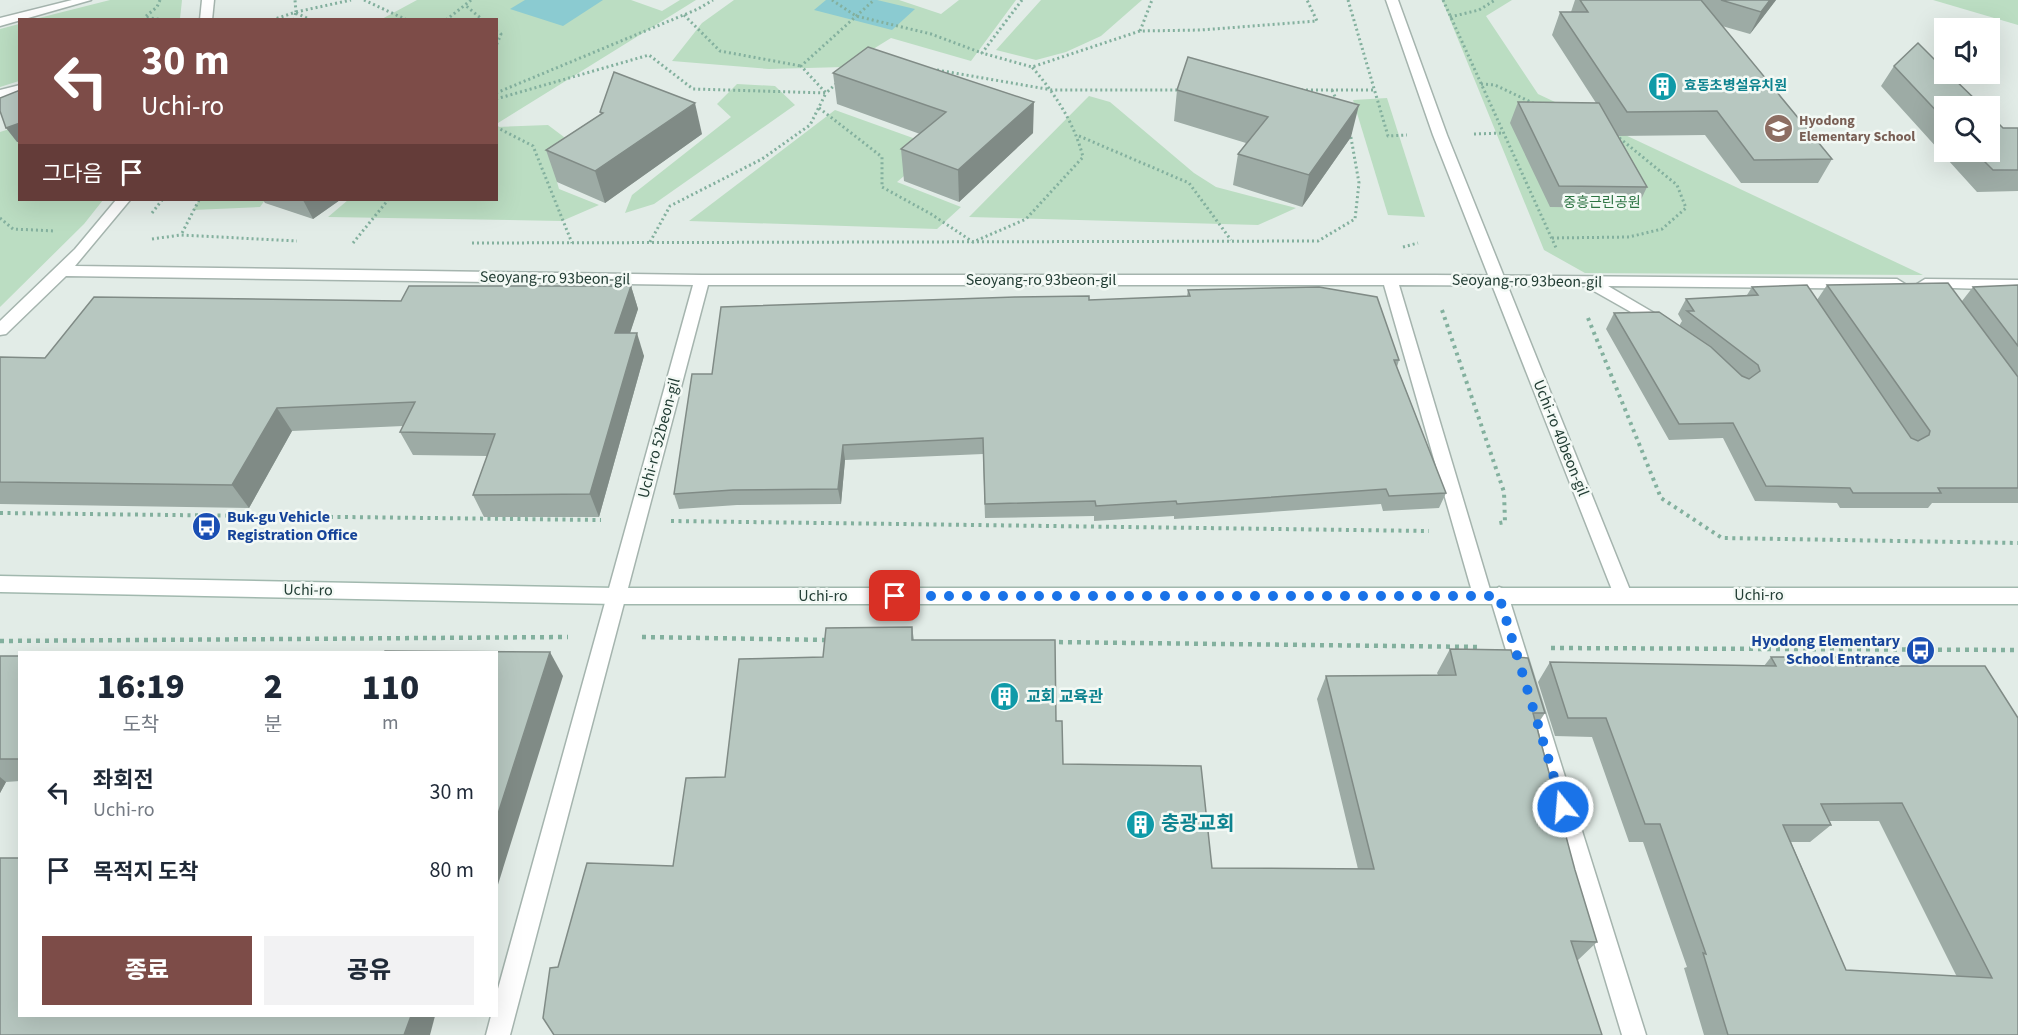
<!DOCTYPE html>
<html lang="ko">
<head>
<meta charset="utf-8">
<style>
	body { margin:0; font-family:"Source Sans 3","Noto Sans KR",sans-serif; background:#f2f2f3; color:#1f2937; height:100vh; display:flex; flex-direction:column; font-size:22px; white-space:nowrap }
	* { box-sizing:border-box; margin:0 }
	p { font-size:20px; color:#747a83 }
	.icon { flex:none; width:33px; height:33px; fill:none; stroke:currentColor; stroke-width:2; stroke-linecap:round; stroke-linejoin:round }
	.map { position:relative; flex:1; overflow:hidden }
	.drawer { position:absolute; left:18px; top:651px; width:480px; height:366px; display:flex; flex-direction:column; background:#fff; border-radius:0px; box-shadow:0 6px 24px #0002 }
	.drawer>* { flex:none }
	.hud { position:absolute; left:18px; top:18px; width:480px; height:183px; border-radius:0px; box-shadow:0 6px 24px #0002; background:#7d4c48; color:#fff; overflow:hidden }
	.buttons { position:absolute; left:1934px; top:18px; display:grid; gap:12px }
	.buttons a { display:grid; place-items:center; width:66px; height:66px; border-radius:0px; background:#fff; box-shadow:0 6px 24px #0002; font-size:30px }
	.pin { position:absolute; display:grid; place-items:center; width:51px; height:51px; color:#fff; margin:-26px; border-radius:12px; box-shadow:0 3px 9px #0006 }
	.me { position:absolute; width:66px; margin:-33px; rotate:343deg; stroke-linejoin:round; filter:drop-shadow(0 0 4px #0008) }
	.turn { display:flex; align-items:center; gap:21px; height:126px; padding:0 24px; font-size:27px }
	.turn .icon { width:78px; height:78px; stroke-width:2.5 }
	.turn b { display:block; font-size:42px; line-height:51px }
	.then { display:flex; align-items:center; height:57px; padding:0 24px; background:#0003; gap:12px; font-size:22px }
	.eta { display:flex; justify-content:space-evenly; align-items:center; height:102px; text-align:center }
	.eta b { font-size:36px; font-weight:800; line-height:42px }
	.action { display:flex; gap:12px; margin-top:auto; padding:12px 24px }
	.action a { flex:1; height:69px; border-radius:0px; background:#7d4c48; color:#fff; font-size:24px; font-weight:800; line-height:69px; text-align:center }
	.action a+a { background:#f2f2f3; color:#1f2937 }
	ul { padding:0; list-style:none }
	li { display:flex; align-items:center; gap:18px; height:78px; padding:0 24px }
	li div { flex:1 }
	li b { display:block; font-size:22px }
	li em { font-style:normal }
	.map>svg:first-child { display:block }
	.green { fill:#bbddc2 }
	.water { fill:#8bcbd1 }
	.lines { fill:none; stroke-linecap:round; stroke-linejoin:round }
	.service-casing { stroke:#a5b4ae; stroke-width:3 }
	.minor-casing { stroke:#a5b4ae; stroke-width:3 }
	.secondary-casing { stroke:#a1b8ae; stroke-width:3 }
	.path-far2 { stroke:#83b09e; stroke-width:3; stroke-dasharray:2 3; stroke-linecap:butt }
	.path-far1 { stroke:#83b09e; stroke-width:4; stroke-dasharray:3 4.5; stroke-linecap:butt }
	.path { stroke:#83b09e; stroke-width:4.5; stroke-dasharray:4 5; stroke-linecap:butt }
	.service { fill:#fff; fill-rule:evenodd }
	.minor { fill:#fff; fill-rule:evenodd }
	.secondary { fill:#fff; fill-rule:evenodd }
	.wall { fill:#9daba5; fill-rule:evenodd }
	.shaded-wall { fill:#808b86 }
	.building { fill:#b7c7c0; stroke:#808b86; stroke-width:1.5; fill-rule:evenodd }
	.route { stroke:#1a73e8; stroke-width:10; stroke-dasharray:0 18 }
	.labels { text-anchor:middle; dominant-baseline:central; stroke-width:5; stroke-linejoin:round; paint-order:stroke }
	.far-culture-label { font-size:14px; font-weight:bold; fill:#0d838f; stroke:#f3f9f5; text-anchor:start }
	.far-education-label { font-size:14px; font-weight:bold; fill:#785e54; stroke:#f3f9f5; text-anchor:start }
	.far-park-label { font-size:14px; fill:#2d7443; stroke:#f3f9f5 }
	.street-label { font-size:16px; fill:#223d34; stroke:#f3f9f5 }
	.transit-label { font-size:16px; font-weight:bold; fill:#164399; stroke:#f3f9f5; text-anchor:start }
	.culture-label { font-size:16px; font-weight:bold; fill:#0d838f; stroke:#f3f9f5; text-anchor:start }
	.near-culture-label { font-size:20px; font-weight:bold; fill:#0d838f; stroke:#f3f9f5; text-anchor:start }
</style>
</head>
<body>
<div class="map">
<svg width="2018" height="1035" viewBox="0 0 2018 1035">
	<rect width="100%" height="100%" fill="#e2ece7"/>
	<g class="green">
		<polygon points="110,0 182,0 180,19 35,19"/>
		<polygon points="417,0 631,0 662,11 680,0 696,0 498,123 496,20 380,20"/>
		<polygon points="734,0 899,0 941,14 959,0 1016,0 971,61 891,38 844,67 769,69 672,61 702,23"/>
		<polygon points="1041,0 1142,0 1101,36 1066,52 1036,60 996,50"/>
		<polygon points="1442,0 1512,0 1486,16 1538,94 1923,275 1585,273 1544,250"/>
		<polygon points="1933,0 2018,0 2018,25"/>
		<polygon points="19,24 19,81 0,87 0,29"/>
		<polygon points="737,84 775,86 795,105 654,204 625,213 632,195 731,117 717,104"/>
		<polygon points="1089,96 1110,102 1194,173 1216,187 1296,208 1258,225 969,217"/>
		<polygon points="1387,98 1425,217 1388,215 1353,100"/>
		<polygon points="835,110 938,147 897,182 961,207 937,229 689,221"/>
		<polygon points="548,125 576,146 557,182 559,189 599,205 562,221 328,217 348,200 496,200 497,127"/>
		<polygon points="19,126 20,200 103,200 84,224 0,307 0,132"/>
		<polygon points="199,200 265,200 260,207 193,210"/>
	</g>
	<g class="water">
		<polygon points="525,0 603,0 563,26 510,9"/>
		<polygon points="826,0 877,0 915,9 892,30 814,10"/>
	</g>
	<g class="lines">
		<defs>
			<g id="service">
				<polygon points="72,0 91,0 0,26 0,18"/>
				<polygon points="202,0 214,0 212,20 200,20"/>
				<polygon points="20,85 20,93 0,98 0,90"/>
				<polygon points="116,200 130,200 75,266 702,275 1434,275 1897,279 1905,284 1897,289 1608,286 1666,320 1669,324 1661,329 1585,286 1399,285 1491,593 1499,587 1506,590 1508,595 1646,1035 1622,1035 1490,597 1482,603 1475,600 1473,595 1384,285 708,285 510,1035 486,1035 491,1016 496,1016 496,996 693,285 66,276 6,334 0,335 0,321 75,249"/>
				<polygon points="1925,279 2018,280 2018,290 1920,287 1917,284"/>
			</g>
			<polygon id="minor" points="1386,0 1398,0 1447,135 1632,595 1630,600 1623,603 1616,600 1614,595 1433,135"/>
			<polygon id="secondary" points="0,576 616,588 2018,588 2018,604 616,604 0,592"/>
		</defs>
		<use href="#service" class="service-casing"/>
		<use href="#minor" class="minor-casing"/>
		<use href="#secondary" class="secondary-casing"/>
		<g class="path-far2">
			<polyline points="160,0 157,7 145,17 163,20"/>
			<polyline points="364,0 407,20"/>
			<polyline points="471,0 465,5 483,20"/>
			<polyline points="832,0 856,16 931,34 982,53"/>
			<polyline points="1022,0 982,53 1032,67 1140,31 1201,30 1317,21 1307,0"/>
			<polyline points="1348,0 1388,136 1407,135"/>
			<polyline points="1443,0 1557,250"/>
			<polyline points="296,12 351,0"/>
			<polyline points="296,13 311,20"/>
			<polyline points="684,15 720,51 801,66"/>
			<polyline points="1450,17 1479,10 1495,0"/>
			<polyline points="272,20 296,12 295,0"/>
			<polyline points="294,20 296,12"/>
			<polyline points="446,20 465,5"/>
			<polyline points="496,31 501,34 496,46"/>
			<polyline points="1140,31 1152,0"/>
			<polyline points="937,70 1052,90 1182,90"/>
			<polyline points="1481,84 1495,85 1535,104"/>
			<polyline points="1301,90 1375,90"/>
			<polyline points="1332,90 1338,103"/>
			<polyline points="496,93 698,9 713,0"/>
			<polyline points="496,99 649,55 693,89 826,93 837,83"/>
			<path d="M819,108L882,157V187L931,214L973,242L1026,219L1083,157C1074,122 1055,94 1032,67"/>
			<polyline points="496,127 533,146 572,243"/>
			<polyline points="1474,134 1504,133"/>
			<polyline points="1079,136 1189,183 1231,240"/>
			<polyline points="199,200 181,235 297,241"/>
			<polyline points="152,213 162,200"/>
			<polyline points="0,218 13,229 55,231"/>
			<polyline points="1552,238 1629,237 1662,229 1686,208 1677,185 1617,136"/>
			<polyline points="152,239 181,235"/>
			<polyline points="650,242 670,206 762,159 810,125 826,93 801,66 874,0"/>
			<polyline points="353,243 388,200"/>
			<polyline points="472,243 1318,241 1355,219 1359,183 1350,132"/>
			<polyline points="1403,247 1418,243"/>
		</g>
		<g class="path-far1">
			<polyline points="1442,310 1504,492 1505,522 1495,524"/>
			<polyline points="1588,318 1661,498 1722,538 2018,543"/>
			<polyline points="0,513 601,520"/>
			<polyline points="671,521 1429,531"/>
		</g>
		<g class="path">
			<polyline points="642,637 829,640"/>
			<polyline points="0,641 568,637"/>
			<polyline points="1050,642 1480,647"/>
			<polyline points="1551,648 2018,650"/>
		</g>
		<use href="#service" class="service"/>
		<use href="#minor" class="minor"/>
		<use href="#secondary" class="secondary"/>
	</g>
	<g class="wall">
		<polygon points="1575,0 1776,0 1750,34 1722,26 1832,159 1818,183 1741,183 1705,135 1618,136 1647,187 1637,208 1550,207 1510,123 1518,102 1596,103 1552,35 1560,12 1571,12"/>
		<polygon points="1894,66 1944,106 1944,152 1989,152 2003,128 2018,128 2018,191 1977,192 1881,86"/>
		<polygon points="833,73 1033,133 959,202 904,181 901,149 920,134 837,104"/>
		<polygon points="1177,90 1351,137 1302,207 1233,185 1238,154 1246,143 1174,121"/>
		<polygon points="600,112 702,134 605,203 557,182 546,150 601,114"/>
		<polygon points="263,200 340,200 313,219 265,203"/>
		<polygon points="1827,285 1962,301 1973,287 2018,285 2018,503 1932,503 1928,508 1840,508 1837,503 1755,501 1723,438 1669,440 1606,329 1614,313 1679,326 1682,321 1678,314 1686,299 1747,295 1752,287 1817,300"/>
		<polygon points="631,286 638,309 630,333 644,356 599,517 484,517 473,495 487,456 413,455 400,432 403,426 292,431 249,508 0,504 0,357 45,358 401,301"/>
		<polygon points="1188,290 1399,360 1397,367 1446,493 1439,508 1383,511 1381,504 1174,519 1174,516 1094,521 1094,516 985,518 983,454 845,460 841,504 737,505 679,509 674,494 712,374 1089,300 1187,296"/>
		<polygon points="912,627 914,640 1056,721 1063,764 1212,868 1358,869 1317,699 1326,676 1438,675 1437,673 1450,649 1513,657 1545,713 1537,725 1575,870 1597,942 1577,961 558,967 673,866 725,777 823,657"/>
		<polygon points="0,656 20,656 20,781 6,782 0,793"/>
		<path d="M1771,657H1851L2018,1035H1704L1684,968L1687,967L1643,842H1629L1592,737L1555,736L1538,682L1550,662L1764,666ZM1829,821H1879L1957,977L1846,970L1791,842H1810L1831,825Z"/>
	</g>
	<g class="shaded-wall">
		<polygon points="1770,0 1776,0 1750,34 1761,12"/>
		<polygon points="1034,102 1033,133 959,202 958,170"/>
		<polygon points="695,103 702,134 605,203 595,171"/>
		<polygon points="1359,105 1351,137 1302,207 1309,175"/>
		<polygon points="20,123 20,142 17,142 6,128"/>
		<polygon points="303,200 340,200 313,219"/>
		<polygon points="631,286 638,309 622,357 615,333"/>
		<polygon points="637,333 644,356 599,517 590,494"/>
		<polygon points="277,408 292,431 249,508 232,485"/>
		<polygon points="843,445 845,460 841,504 838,489"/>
		<polygon points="550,652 563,676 496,891 496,820"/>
		<polygon points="0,777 6,782 0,793"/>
		<polygon points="411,1016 435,1016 430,1035 404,1035"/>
	</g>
	<g class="building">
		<polygon points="1580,0 1701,0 1832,159 1754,160 1717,111 1627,112 1560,12 1588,12"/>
		<polygon points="1721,0 1770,0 1761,12"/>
		<polygon points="1918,43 1944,69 1944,74 1949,74 1982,106 1944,106 1944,119 1894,66"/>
		<polygon points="868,47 1034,102 958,170 901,149 946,112 833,73"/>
		<polygon points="1188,57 1359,105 1309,175 1238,154 1268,117 1177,90"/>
		<polygon points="614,72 695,103 595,171 546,150 603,113 600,112"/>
		<polygon points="20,90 20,123 6,128 0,111 0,98"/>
		<polygon points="1518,102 1599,103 1647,187 1559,186"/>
		<polygon points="1989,114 2003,128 2018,128 2018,170 1993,170 1975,152 1989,152"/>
		<polygon points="1948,283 2018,377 2018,488 1938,488 1941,493 1853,493 1850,488 1766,486 1733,423 1679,424 1614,313 1659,312 1711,347 1742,376 1749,379 1760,371 1758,365 1687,311 1694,311 1686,299 1758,295 1752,287 1807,285 1911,438 1918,441 1929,435 1930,431 1827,285"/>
		<polygon points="2018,285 2018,346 1973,287"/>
		<polygon points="409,286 631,286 615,333 637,333 590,494 473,495 495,434 400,432 415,402 277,408 232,485 0,482 0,357 45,358 94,297 401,301"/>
		<polygon points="1319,287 1377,297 1399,360 1394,360 1446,493 1389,496 1386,489 1177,504 1176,501 1096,506 1095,501 985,504 983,438 843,445 838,489 733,490 674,494 692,374 712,374 721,307 1015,297 1089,296 1089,300 1190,296 1188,290"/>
		<polygon points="912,627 912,640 1055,640 1056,721 1062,721 1063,764 1201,766 1212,868 1374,869 1326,676 1456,675 1450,649 1511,650 1513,657 1528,658 1545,713 1533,713 1575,870 1597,942 1571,941 1602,1035 554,1035 543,1018 550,968 558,967 587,863 673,866 686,778 725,777 739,659 823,657 826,628"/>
		<polygon points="385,651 550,652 496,820 496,652 384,652"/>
		<rect x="0" y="656" width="20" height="103"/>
		<path d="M1771,657H1851L1856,666H1985L2018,718V1035H1728L1703,953L1706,954L1660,824H1645L1606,718H1568L1550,662L1776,666ZM1902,803L1992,978L1846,970L1783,825H1831L1821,804Z"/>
		<polygon points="0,858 20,858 20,1016 411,1016 404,1035 0,1035"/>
	</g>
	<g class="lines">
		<polyline class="route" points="895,596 1499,596 1563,807"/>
	</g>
	<defs>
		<symbol id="building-disc" viewBox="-11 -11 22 22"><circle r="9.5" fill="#0f9aa8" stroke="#f3f9f5"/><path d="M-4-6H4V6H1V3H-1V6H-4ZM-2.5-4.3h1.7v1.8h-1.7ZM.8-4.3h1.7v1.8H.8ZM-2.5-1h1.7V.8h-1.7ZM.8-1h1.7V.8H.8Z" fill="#fff"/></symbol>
		<symbol id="school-disc" viewBox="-11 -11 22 22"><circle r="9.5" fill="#8d6e63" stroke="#f3f9f5"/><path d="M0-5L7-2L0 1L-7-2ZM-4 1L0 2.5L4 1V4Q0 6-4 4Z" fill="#fff"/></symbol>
		<symbol id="bus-disc" viewBox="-11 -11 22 22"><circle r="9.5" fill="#1a4fb4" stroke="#f3f9f5"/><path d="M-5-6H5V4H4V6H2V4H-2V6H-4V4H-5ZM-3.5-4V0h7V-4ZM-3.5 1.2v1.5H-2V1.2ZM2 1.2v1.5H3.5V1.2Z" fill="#fff"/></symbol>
	</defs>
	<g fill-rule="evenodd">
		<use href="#building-disc" x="1646" y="70" width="33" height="33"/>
		<use href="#school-disc" x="1762" y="112" width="33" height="33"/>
		<use href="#bus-disc" x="190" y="510" width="33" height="33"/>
		<use href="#bus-disc" x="1904" y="634" width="33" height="33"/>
		<use href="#building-disc" x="988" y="680" width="33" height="33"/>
		<use href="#building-disc" x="1124" y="808" width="33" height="33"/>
	</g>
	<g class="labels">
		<g class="far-culture-label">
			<text x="1684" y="86">효동초병설유치원</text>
		</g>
		<g class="far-education-label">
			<text x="1799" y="121">Hyodong<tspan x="1799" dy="16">Elementary School</tspan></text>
		</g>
		<g class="far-park-label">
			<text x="1602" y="203">중흥근린공원</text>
		</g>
		<g class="street-label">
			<text transform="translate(555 278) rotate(1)">Seoyang-ro 93beon-gil</text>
			<text x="1041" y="280">Seoyang-ro 93beon-gil</text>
			<text transform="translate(1527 281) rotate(1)">Seoyang-ro 93beon-gil</text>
			<text transform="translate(659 438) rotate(-75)">Uchi-ro 52beon-gil</text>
			<text transform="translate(1561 438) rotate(68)">Uchi-ro 40beon-gil</text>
			<text transform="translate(308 590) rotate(1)">Uchi-ro</text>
			<text x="1759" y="595">Uchi-ro</text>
			<text x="823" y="596">Uchi-ro</text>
		</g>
		<g class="transit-label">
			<text x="227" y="517">Buk-gu Vehicle<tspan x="227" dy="18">Registration Office</tspan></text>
			<text x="1900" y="641" text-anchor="end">Hyodong Elementary<tspan x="1900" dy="18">School Entrance</tspan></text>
		</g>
		<g class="culture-label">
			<text x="1026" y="697">교회 교육관</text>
		</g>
		<g class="near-culture-label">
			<text x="1161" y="824">충광교회</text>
		</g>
	</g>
</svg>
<div class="buttons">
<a><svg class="icon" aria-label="sound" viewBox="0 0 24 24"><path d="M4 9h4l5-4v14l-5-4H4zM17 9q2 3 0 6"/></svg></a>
<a><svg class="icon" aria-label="search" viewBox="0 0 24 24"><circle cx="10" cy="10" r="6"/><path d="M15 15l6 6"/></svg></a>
</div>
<div class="pin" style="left:895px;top:596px;background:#d93025"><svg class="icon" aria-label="arrive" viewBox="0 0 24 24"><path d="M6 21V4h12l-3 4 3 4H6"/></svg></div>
<svg class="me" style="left:1563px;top:807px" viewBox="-20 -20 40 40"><circle r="17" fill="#1a73e8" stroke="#fff" stroke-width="3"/><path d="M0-11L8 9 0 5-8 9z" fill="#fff"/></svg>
<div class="hud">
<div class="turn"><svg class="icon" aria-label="left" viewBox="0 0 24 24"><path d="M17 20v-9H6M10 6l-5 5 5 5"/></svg><div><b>30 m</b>Uchi-ro</div></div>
<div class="then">그다음<svg class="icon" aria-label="arrive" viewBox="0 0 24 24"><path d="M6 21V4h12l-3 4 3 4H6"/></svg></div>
</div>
<section class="drawer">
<div class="eta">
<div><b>16:19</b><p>도착</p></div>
<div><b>2</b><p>분</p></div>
<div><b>110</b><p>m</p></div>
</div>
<ul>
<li><svg class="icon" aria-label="left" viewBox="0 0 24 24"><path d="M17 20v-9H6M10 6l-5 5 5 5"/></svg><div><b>좌회전</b><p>Uchi-ro</p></div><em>30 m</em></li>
<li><svg class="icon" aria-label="arrive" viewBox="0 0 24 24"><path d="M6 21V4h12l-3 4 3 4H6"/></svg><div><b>목적지 도착</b></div><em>80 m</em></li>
</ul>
<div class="action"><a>종료</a><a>공유</a></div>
</section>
</div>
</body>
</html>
